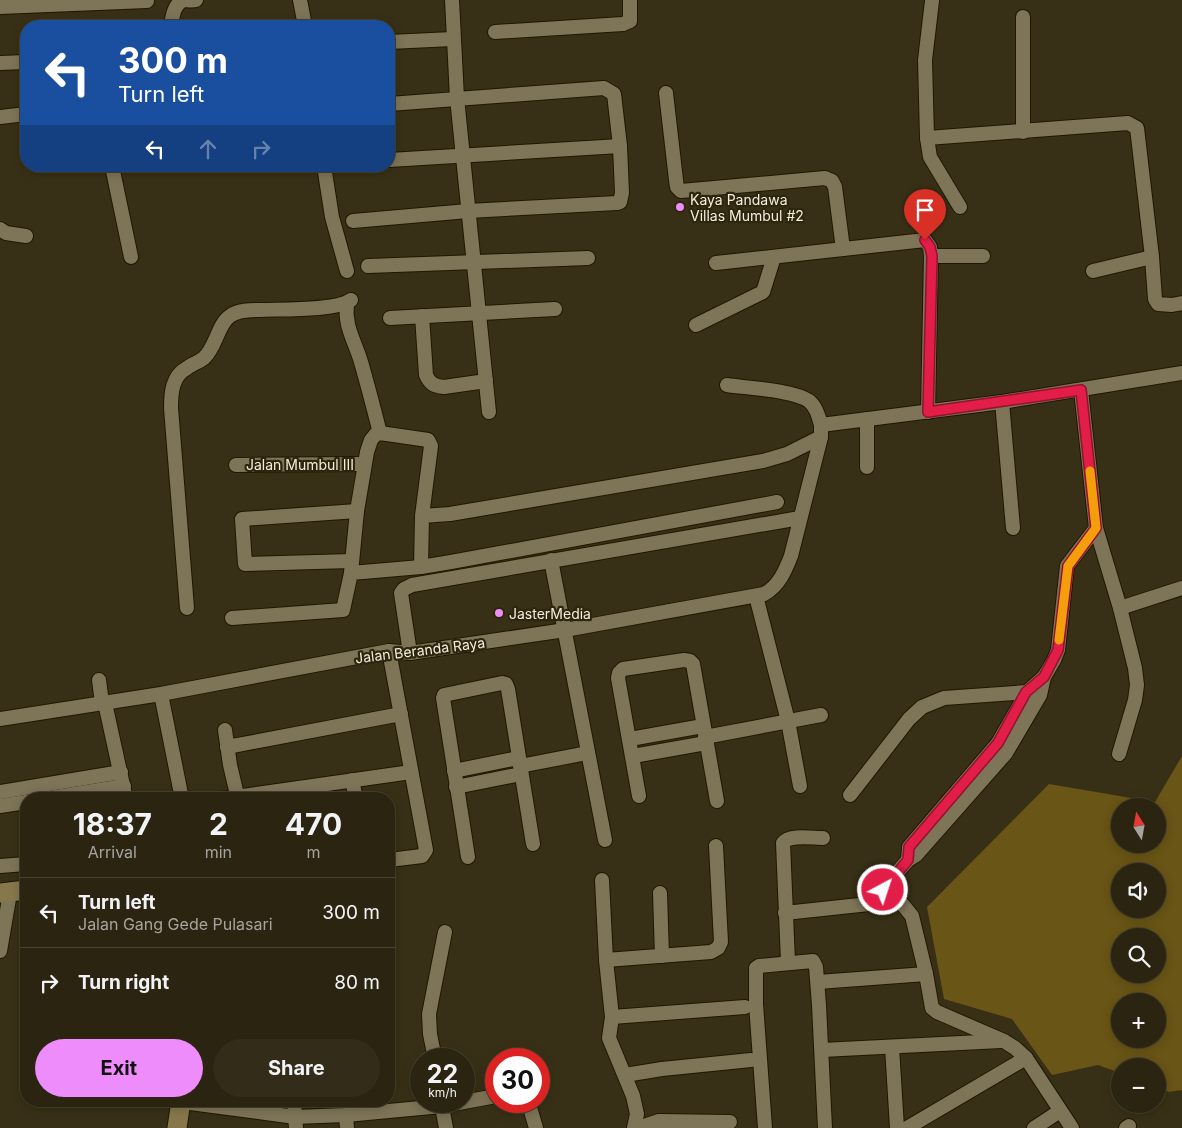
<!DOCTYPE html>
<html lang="en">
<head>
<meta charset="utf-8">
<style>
	body { margin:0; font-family:Inter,sans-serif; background:#322c19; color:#f1f3f6; height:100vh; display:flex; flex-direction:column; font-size:19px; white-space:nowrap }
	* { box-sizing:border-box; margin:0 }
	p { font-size:16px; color:#a5a49f }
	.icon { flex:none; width:28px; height:28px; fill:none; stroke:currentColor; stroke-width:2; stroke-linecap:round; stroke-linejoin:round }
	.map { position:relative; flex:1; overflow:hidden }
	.sheet { position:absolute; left:20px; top:792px; width:375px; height:315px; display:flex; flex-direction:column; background:#2a2410; border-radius:20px; box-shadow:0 2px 12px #0003,0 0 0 1px #464130 }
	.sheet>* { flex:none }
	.guide { position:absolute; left:20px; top:20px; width:375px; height:152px; border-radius:20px; box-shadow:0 2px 12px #0003,0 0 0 1px #464130; background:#1a4fa0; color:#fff; overflow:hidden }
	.needle { width:32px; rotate:349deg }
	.buttons { position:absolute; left:1111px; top:798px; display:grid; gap:10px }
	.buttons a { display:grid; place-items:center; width:55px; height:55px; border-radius:50%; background:#2a2410; box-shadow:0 2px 12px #0003,0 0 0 1px #464130; font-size:25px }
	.speed { position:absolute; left:410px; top:1048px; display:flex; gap:10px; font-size:25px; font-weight:700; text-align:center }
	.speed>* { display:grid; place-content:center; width:65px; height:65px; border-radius:50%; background:#2a2410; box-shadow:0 2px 12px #0003,0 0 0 1px #464130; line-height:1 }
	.speed small { font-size:12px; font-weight:400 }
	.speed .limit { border:8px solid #d22; background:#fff; color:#111 }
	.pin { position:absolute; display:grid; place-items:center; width:42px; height:42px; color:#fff; margin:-51px -21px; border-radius:50% 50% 50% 0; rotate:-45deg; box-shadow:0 0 5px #0007 }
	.pin .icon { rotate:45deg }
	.me { position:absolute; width:55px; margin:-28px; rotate:40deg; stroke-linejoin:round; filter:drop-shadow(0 0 4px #0008) }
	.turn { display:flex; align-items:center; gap:18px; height:105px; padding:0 15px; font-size:22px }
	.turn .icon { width:65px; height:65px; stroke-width:2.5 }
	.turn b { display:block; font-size:35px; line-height:42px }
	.lanes { display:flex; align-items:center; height:48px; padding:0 15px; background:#0003; justify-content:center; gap:25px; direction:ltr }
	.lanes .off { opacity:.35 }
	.eta { display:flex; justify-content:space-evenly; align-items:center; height:85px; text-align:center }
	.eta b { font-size:30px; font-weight:700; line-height:35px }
	.button { display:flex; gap:10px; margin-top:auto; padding:10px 15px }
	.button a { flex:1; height:58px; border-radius:30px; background:#ed8cfa; color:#111; font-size:20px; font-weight:700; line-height:58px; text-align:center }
	.button a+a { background:#322c19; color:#f1f3f6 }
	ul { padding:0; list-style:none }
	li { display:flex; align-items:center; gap:15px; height:70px; padding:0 15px; border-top:1px solid #464130 }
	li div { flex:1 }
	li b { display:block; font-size:19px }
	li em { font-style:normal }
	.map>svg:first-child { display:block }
	.green { fill:#695515; fill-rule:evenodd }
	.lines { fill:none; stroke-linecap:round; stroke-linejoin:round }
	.street-casing { stroke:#201700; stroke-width:16 }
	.secondary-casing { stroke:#201700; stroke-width:21 }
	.street { stroke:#7e7458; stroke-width:14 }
	.secondary { stroke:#87784c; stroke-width:19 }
	.route-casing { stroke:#92132f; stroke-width:12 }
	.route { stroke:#e11d48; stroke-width:9 }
	.slow { stroke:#f59e0b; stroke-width:9 }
	.poi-dot { fill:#ed8cfa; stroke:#2e260c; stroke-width:2 }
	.labels { text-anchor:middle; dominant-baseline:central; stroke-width:4.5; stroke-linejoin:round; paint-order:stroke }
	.poi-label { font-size:14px; fill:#f2eddd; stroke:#2e260c; text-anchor:start }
	.street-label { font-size:14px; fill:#f2eddd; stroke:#2e260c }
</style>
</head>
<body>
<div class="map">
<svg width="1182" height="1128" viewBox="0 0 1182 1128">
	<rect width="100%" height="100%" fill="#383016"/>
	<path class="green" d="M1182,756V1090L1169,1092L1158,1088V1066H1120V1073L1098,1065L1052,1075L1012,1019L944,999L927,907L1049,784L1155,802ZM1120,806H1158V844H1120ZM1158,871V909H1120V871ZM1120,936H1158V974H1120ZM1120,1001H1158V1039H1120Z"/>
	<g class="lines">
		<defs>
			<g id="street">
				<polyline points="300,0 305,26"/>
				<polyline points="452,0 457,98 489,412"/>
				<polyline points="932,1 925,60 927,138 930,157 960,207"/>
				<polyline points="0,7 147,1"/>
				<polyline points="1023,17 1023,132"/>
				<path d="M171,26C172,18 174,3 184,0C187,0 192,1 196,0"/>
				<polyline points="495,32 623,24 630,21 630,0"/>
				<polyline points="389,42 453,39"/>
				<polyline points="0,63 26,62"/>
				<polyline points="666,93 676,180 677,187 681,191 825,178 832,181 835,187 843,249"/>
				<polyline points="0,117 26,114"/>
				<polyline points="927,138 1128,123 1137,128 1152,257 1155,299 1158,304 1172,305 1182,303"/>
				<polyline points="389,160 620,146"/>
				<polyline points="112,166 131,257"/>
				<polyline points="324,166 332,217 347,271"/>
				<polyline points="353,221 468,211 617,203 620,202 622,193 620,146 614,94 604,88 389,104"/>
				<polyline points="0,229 6,233 26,236"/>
				<polyline points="931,256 983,256"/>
				<polyline points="716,263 925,240 930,247 931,256 928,412"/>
				<polyline points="368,266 588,258"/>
				<polyline points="1093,271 1152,257"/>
				<path d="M347,303C344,327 355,341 361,362C368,386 374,410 380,433"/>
				<path d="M422,316L426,375C430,384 434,386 444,387L486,381"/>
				<polyline points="390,318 555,309"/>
				<polyline points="696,325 763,292 774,257"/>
				<path d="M727,385C747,388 794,390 809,401C816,406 819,417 821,425"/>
				<polyline points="1002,402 1013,528"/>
				<polyline points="236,465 364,464"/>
				<polyline points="867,467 867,419"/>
				<polyline points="1096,528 1120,608 1135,668 1137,685 1135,700 1119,754"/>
				<polyline points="551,560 605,840"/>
				<polyline points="351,561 245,564 242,519 357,511"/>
				<polyline points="421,567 422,516"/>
				<polyline points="351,573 357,511 367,452 371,440 375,435 380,433 428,440 431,446 422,516 450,514 763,461 787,454 821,437"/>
				<polyline points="756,596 788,721 800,786"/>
				<path d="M187,608L171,408C171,393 172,376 187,368C192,364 199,362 204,358C216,347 218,324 230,316C238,310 250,310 260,310C280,309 336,311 351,300"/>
				<polyline points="1120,608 1182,588"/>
				<polyline points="232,618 343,610 351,573 421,567 451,562 777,502"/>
				<polyline points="410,653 401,593 404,589 412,585 800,518"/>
				<polyline points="99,680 102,703"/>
				<polyline points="161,694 182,799"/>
				<polyline points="105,703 126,799"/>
				<path d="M0,719L161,694L389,651L410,653L565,630L764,594C779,586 785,571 791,556L821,437V425L1002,402L1182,373"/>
				<polyline points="225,730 230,765 238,799"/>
				<polyline points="705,737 821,715"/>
				<polyline points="630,739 703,726"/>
				<polyline points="227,747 401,714"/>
				<polyline points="633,756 706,743"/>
				<polyline points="520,766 587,753"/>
				<polyline points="454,771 518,758"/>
				<polyline points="352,780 356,799"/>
				<polyline points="456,787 521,774"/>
				<polyline points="0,792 121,772"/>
				<polyline points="850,795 909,719 922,707 944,698 1027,692 1032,694"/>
				<polyline points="639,796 618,678 619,673 623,669 684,660 690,661 693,664 717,801"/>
				<polyline points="44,799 124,786"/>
				<polyline points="222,799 411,772"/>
				<polyline points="0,806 26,802"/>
				<polyline points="468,857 443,698 444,695 502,683 506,684 508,689 533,844"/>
				<polyline points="389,860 422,856 426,850 389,651"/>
				<polyline points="908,860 909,847 998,743 1027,692 1044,677 1054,660 1058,650 1067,566 1096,528 1081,390"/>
				<polyline points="0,866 26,864"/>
				<polyline points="602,880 606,960 612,1017 609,1038 633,1096 637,1114 634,1128"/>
				<polyline points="883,890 899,900 912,916 926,974 932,1008 937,1012 1004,1041 1015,1048 1026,1058 1072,1128"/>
				<polyline points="660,893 662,956"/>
				<polyline points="785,913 869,904 908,860 916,855 1006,753 1040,695 1044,677"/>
				<polyline points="0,951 10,893"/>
				<polyline points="606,960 711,952 718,948 721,942 716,846"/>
				<path d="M788,962L783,843C789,834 812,838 823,838"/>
				<polyline points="818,982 926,974"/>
				<polyline points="612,1017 745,1007"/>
				<polyline points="892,1047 897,1128"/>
				<polyline points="822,1050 1001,1041"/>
				<polyline points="435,1059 430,1034 429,1014 445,932"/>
				<polyline points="625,1075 662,1069 751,1060"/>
				<polyline points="175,1101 295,1117 346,1115 442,1106 496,1096"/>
				<polyline points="294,1101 296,1128"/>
				<polyline points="441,1101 446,1128"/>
				<polyline points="528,1101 536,1128"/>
				<polyline points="346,1115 347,1128"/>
				<polyline points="638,1128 659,1121 730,1122"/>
				<polyline points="765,1128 756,1004 756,968 759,966 813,961 816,967 819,1005 825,1128"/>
				<polyline points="907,1128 1026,1058"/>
				<polyline points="1034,1128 1060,1111"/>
				<polyline points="1126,1128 1129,1126"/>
			</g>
			<g id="secondary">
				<polyline points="0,893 26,890"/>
				<polyline points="177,1128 181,1101"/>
			</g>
		</defs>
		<use href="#street" class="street-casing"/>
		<use href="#secondary" class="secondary-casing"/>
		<use href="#street" class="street"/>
		<use href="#secondary" class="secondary"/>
	</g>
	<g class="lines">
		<defs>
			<polyline id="route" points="883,890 908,860 909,847 998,743 1026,692 1044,677 1058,650 1068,566 1096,528 1081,390 928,412 932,256 930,247 925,240"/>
		</defs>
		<use href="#route" class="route-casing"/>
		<use href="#route" class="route"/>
		<polyline class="slow" points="1059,640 1068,566 1096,528 1090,471"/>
	</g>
	<g class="poi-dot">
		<circle cx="680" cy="207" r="5"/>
		<circle cx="499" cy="613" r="5"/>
	</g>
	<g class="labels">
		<g class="poi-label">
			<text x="690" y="199">Kaya Pandawa<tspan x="690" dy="16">Villas Mumbul #2</tspan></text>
			<text x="509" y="613">JasterMedia</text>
		</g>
		<g class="street-label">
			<text x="300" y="464">Jalan Mumbul III</text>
			<text transform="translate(420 650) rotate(-7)">Jalan Beranda Raya</text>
		</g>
	</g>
</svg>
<div class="buttons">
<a><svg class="needle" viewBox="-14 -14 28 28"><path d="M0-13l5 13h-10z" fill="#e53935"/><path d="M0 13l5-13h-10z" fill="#a5a49f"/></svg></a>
<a><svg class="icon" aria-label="sound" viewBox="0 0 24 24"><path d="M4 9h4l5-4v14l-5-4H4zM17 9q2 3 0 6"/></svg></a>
<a><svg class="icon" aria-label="search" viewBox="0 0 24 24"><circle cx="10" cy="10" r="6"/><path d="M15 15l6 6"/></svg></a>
<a>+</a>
<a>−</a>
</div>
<div class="speed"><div>22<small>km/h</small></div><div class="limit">30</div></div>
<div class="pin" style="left:925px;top:240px;background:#d93025"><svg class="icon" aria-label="arrive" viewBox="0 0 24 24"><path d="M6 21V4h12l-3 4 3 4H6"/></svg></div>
<svg class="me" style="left:883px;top:890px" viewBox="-20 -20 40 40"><circle r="17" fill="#e11d48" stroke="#fff" stroke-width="3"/><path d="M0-11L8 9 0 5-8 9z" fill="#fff"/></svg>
<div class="guide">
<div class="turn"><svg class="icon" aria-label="left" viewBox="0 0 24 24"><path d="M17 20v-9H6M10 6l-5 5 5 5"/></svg><div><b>300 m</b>Turn left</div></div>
<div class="lanes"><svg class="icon" aria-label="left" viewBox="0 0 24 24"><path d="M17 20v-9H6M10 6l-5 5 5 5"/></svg><svg class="icon off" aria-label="ahead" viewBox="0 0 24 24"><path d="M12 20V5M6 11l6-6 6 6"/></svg><svg class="icon off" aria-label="right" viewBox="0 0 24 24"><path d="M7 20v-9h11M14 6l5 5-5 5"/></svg></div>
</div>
<section class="sheet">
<div class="eta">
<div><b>18:37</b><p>Arrival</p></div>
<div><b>2</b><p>min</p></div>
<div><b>470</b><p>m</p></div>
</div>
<ul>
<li><svg class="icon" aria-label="left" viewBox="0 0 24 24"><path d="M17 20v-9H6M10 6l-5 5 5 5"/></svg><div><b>Turn left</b><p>Jalan Gang Gede Pulasari</p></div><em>300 m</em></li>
<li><svg class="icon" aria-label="right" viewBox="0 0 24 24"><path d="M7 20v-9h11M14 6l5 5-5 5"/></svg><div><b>Turn right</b></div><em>80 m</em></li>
</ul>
<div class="button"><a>Exit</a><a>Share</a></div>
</section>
</div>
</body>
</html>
